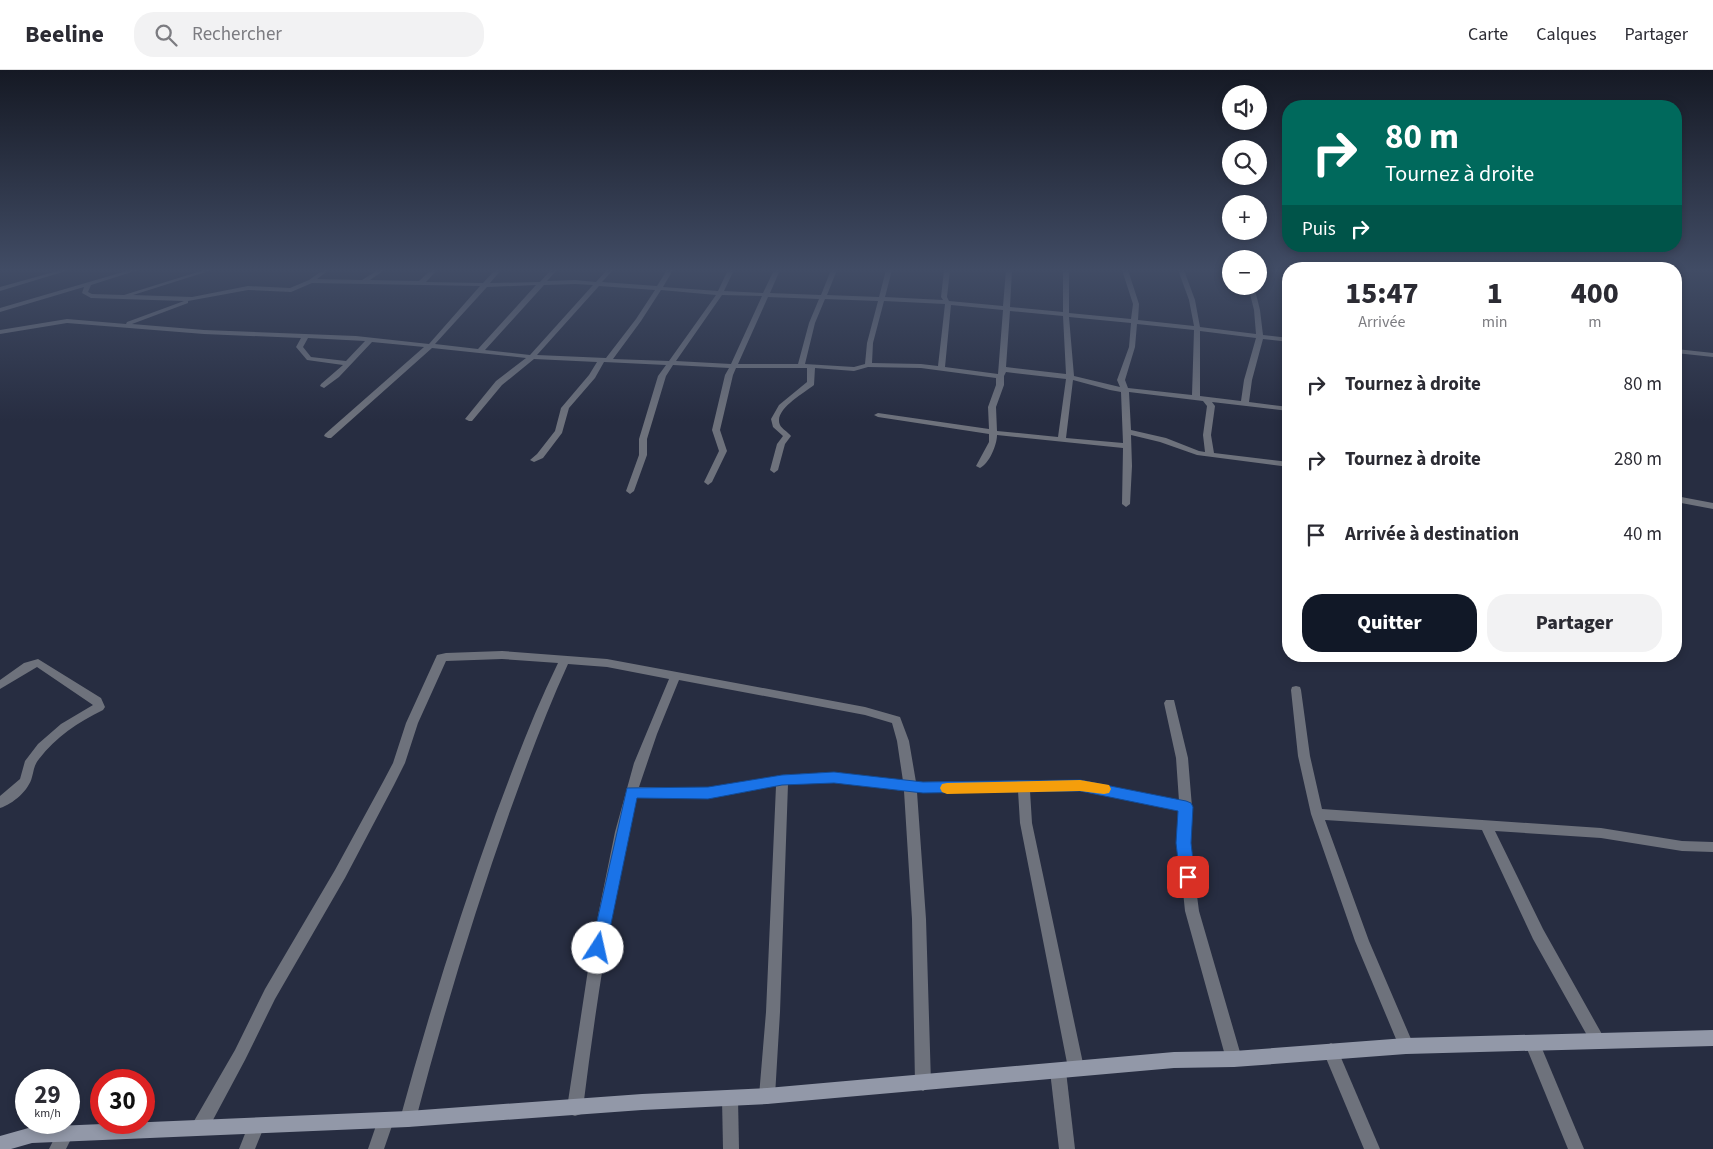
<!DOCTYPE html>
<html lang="fr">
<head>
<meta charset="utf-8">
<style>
	body { margin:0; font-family:"Source Sans 3",sans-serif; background:#f2f2f3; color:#2b2b33; height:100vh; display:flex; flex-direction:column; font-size:19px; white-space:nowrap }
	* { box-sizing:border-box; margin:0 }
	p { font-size:16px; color:#7c7c81 }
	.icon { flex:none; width:28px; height:28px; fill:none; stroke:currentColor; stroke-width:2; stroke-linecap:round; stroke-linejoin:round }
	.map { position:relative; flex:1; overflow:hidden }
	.side { position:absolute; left:1282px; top:192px; width:400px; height:400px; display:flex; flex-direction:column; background:#fff; border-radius:20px; box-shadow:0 2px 8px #0003 }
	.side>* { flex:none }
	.top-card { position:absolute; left:1282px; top:30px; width:400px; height:152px; border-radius:20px; box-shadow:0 2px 8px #0003; background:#00695c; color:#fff; overflow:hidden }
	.controls { position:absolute; left:1222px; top:15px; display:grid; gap:10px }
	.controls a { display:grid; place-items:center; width:45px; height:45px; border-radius:50%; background:#fff; box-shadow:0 2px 8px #0003; font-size:25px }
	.speed { position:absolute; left:15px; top:999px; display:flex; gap:10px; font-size:25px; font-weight:700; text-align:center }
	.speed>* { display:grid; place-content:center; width:65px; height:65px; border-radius:50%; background:#fff; box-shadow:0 2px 8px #0003; line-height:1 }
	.speed small { font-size:12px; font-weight:400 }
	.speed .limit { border:8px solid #d22; background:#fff; color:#111 }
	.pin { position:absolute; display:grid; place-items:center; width:42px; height:42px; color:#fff; margin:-21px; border-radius:10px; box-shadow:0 2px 8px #0006 }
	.me { position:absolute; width:55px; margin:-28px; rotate:10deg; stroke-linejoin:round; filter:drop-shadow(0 0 4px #0008) }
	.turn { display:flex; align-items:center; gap:18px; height:105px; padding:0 20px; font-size:22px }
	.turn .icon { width:65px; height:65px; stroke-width:2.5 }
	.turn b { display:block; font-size:35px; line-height:42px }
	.then { display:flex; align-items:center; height:48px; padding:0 20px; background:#0003; gap:10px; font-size:19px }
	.eta { display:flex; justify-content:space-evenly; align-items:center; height:85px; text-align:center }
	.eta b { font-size:30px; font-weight:800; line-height:35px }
	.cta { display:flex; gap:10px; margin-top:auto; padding:10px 20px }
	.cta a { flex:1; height:58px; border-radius:20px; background:#111827; color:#fff; font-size:20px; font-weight:800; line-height:58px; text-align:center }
	.cta a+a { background:#f2f2f3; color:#2b2b33 }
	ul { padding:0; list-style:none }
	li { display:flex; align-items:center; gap:15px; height:75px; padding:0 20px }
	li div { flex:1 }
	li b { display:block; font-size:19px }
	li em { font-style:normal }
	header { display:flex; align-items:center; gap:30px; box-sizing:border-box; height:70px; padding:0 25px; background:#fff; border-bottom:1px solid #e1e1e2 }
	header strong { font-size:24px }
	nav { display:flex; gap:28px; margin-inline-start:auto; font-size:18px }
	.search { width:350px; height:45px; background:#f2f2f3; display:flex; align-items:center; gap:12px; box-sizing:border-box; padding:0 18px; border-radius:20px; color:#7c7c81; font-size:19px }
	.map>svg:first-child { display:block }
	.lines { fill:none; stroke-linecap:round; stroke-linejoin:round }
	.street { fill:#6e727c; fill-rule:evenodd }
	.secondary { fill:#9298a8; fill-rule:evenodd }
	.route { fill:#1a73e8; stroke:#114b97 }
	.slow { fill:#f59e0b }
</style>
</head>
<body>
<header>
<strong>Beeline</strong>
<div class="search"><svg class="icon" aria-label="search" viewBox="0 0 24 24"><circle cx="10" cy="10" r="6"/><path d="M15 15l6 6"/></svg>Rechercher</div>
<nav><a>Carte</a><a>Calques</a><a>Partager</a></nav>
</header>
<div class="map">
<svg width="1713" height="1079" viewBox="0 0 1713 1079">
	<rect width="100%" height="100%" fill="#272d41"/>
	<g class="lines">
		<g class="street">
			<polygon points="61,200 69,200 0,221 0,217"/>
			<path d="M130,200H138L91,215L88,222L92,224L124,225L204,200H212L133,225L192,227L248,216L290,218L309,210L323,200H329L317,209L362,210L378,200H384L370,210L419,211L431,200H437L426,212L483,213L495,200H501L490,213L540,212L551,200H557L547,211L575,210L596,212L607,200H613L602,212L657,216L667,200H673L663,217L718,221L728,200H734L724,221L763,223L774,200H780L770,223L821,225L831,200H837L827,225L879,227L886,200H892L885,227L943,230L941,227L944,200H950L947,227L949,231L1003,236L1006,200H1012L1010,237L1063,242V200H1069V243L1131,249L1133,234L1122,200H1128L1139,234L1138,250L1194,256L1189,230L1178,200H1184L1195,230L1200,257L1256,264L1254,240L1248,216H1254L1260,240L1263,265L1289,268V272L1263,269L1252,310L1249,332L1289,337V341L1212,332L1215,336L1211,365L1214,383L1289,392V397L1197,385L1160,372L1131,365L1132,396L1130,434L1126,437L1122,434L1123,378L997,365C997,375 989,394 980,398L976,396L989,372V364L878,347L874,345L878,343L989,359L988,337L996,315V308L921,298L868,297L854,301L815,298L814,315C804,323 773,340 780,355C782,359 788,362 791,366L785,374L778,400L774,403L770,400L777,374L783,366L773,357L771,349L779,335L807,312V298H736L733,305L720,360L727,381L712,412L708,415L704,412L719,381L712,360L725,305L729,298L673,295L666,306L647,369V385L634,421L630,424L626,421L639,385V369L658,306L666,295L604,292L595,308L569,338L562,363L543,388L534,392L530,390L537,384L555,361L561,338L589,305L597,292L534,289L502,315L472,351H469L465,349L496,311L526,288L432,278L331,368H328L324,366L325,364L424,277L372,272L339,307L324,318L320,316L321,314L343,295L307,290L296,277L301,268L204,264L67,253L0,264V260L67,249L126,254L127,252L184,231L91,228L82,223L84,217L0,242V238ZM312,213L480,216L429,274L356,266L204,260L132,254L188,233V231L248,220L291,222ZM575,214L593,215L530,285L485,280L544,215ZM536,215L478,279L435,274L487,217ZM599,216L655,220L636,249L606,288L537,285ZM661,220L716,225L669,291L613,289L641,251ZM722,225L762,226L731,294L676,291ZM768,227L819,229L809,253L798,294H738ZM825,229L878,231L867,273L865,294L854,297L805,294L815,253ZM884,231L945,234L938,296L921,294L872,293L873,273ZM951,235L1003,240L998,304L945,297ZM1010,241L1063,246L1066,304L1006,297ZM1069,247L1131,253L1129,277L1117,310L1120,317L1074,306ZM1137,254L1194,260L1192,325L1128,318L1125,310L1135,277ZM1200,261L1256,268L1244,310L1241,331L1200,326ZM308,268L365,271L346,291L311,287L303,277ZM1006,302L1066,309L1058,367L997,361L996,337L1004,315V306ZM1073,310L1110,320L1121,322L1123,373L1066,368ZM1129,322L1203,331L1207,336L1203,365L1205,382L1199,381L1166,368L1131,360Z"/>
			<polygon points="1278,200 1289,200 1289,204 1279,201"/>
			<polygon points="1676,279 1713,283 1713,287 1676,283"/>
			<polygon points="1676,426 1713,433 1713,439 1676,432"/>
			<path d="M502,581L607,589L865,637L900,647L909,671L916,712L1081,710L1179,731L1176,688L1164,633L1166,630H1174L1188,688L1192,737L1190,773L1199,841L1242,989L1239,994L1234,997L1229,994L1226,989L1185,841L1178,773L1180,741L1081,720L1030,721L1032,753L1084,998L1081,1003L1076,1006L1071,1003L1068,998L1020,753L1018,721L917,722L926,849L931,1013L928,1018L923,1021L918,1018L915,1013L912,849L904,721L834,712L788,714L780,942L775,1026L773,1032L767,1034L761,1032L759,1026L766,942L776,716L708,728L636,727C612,830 596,933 583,1038L581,1044L575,1046L569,1044L567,1038L591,880L615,762L634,693L669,609L607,597L568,594C546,642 528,691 510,741C474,843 443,945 416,1049L414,1055L408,1057L402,1055L400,1049C428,946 460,844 496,744C515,693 534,642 558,593L502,589L446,591L418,653L405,693L394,715L345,808L275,929L245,990L206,1063L200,1065L194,1063L192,1057L194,1051L235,980L265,919L335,800L383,712L393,693L406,653L437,585L446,583ZM679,610L865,645L892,653L897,671L903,711L834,702L782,705L708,718L639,717L657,664Z"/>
			<path d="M38,589L101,628L105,637L103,640C78,652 56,667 39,689C34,695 34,700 32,707C29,720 13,734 0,738V726L20,709L25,691L38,674L61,654L93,635L37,597L0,619V610L24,593Z"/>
			<polygon points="1296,616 1300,617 1301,620 1310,686 1322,739 1601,758 1682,771 1713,772 1713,782 1682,781 1601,768 1495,761 1543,859 1603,966 1606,971 1603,976 1598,979 1593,976 1533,869 1482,760 1325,750 1369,871 1414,976 1411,981 1406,984 1401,981 1355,871 1311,744 1298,686 1291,620 1292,617"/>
			<polygon points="1533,966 1538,969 1584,1079 1568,1079 1525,974 1528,969"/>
			<polygon points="1331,973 1336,976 1380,1079 1364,1079 1323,981 1326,976"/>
			<polygon points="1058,993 1063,996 1066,1001 1075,1079 1059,1079 1050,1001 1053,996"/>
			<polygon points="730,1020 736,1022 738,1028 739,1079 723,1079 722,1028 724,1022"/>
			<polygon points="386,1042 392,1044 394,1050 384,1079 368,1079 380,1044"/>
			<polygon points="256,1049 262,1051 264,1057 255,1079 239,1079 250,1051"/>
			<polygon points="66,1055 72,1057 74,1063 66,1079 49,1079 60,1057"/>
		</g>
		<polygon class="secondary" points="1713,960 1713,976 1406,984 1234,997 1174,998 767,1034 642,1040 408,1057 32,1073 11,1079 0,1079 0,1066 32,1057 408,1041 642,1024 767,1018 1174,982 1234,981 1406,968"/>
	</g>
	<linearGradient id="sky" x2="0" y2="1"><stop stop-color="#151924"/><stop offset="0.57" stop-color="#414c65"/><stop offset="1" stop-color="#414c65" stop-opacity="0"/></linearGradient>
	<rect width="1713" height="351" fill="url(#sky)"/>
	<polygon class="route" points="834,702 923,712 1080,710 1186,731 1191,733 1193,737 1191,773 1195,807 1193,812 1188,814 1182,812 1180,807 1176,773 1178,741 1080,721 923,723 834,713 782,715 708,729 637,728 606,878 604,884 598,886 593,884 591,878 627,718 708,717 782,705"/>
	<polygon class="slow" points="1080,710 1109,715 1111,719 1109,723 1104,724 1080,721 947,724 942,722 940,718 942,714 947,713"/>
</svg>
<div class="controls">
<a><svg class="icon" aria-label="sound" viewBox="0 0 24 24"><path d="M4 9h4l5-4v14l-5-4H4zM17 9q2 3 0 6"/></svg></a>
<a><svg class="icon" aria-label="search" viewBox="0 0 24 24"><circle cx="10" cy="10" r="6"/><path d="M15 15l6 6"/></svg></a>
<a>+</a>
<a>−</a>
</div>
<div class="speed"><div>29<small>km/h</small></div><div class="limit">30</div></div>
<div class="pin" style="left:1188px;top:807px;background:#d93025"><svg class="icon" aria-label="arrive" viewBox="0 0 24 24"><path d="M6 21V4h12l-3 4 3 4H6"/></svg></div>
<svg class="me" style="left:598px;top:878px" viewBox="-20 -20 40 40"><circle r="19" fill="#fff"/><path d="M0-13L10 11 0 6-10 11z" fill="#1a73e8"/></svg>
<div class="top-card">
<div class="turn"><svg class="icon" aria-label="right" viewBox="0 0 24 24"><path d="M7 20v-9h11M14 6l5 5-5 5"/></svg><div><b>80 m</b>Tournez à droite</div></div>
<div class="then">Puis<svg class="icon" aria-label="right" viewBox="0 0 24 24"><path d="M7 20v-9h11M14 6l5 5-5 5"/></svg></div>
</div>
<section class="side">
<div class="eta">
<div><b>15:47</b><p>Arrivée</p></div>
<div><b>1</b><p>min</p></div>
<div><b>400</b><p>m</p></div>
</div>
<ul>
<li><svg class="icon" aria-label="right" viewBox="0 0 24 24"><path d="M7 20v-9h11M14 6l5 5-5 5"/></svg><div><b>Tournez à droite</b></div><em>80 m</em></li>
<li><svg class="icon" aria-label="right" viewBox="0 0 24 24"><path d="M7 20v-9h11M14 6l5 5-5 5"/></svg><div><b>Tournez à droite</b></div><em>280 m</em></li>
<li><svg class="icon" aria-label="arrive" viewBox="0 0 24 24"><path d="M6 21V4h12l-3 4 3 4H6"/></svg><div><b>Arrivée à destination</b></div><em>40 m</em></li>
</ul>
<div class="cta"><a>Quitter</a><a>Partager</a></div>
</section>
</div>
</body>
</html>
